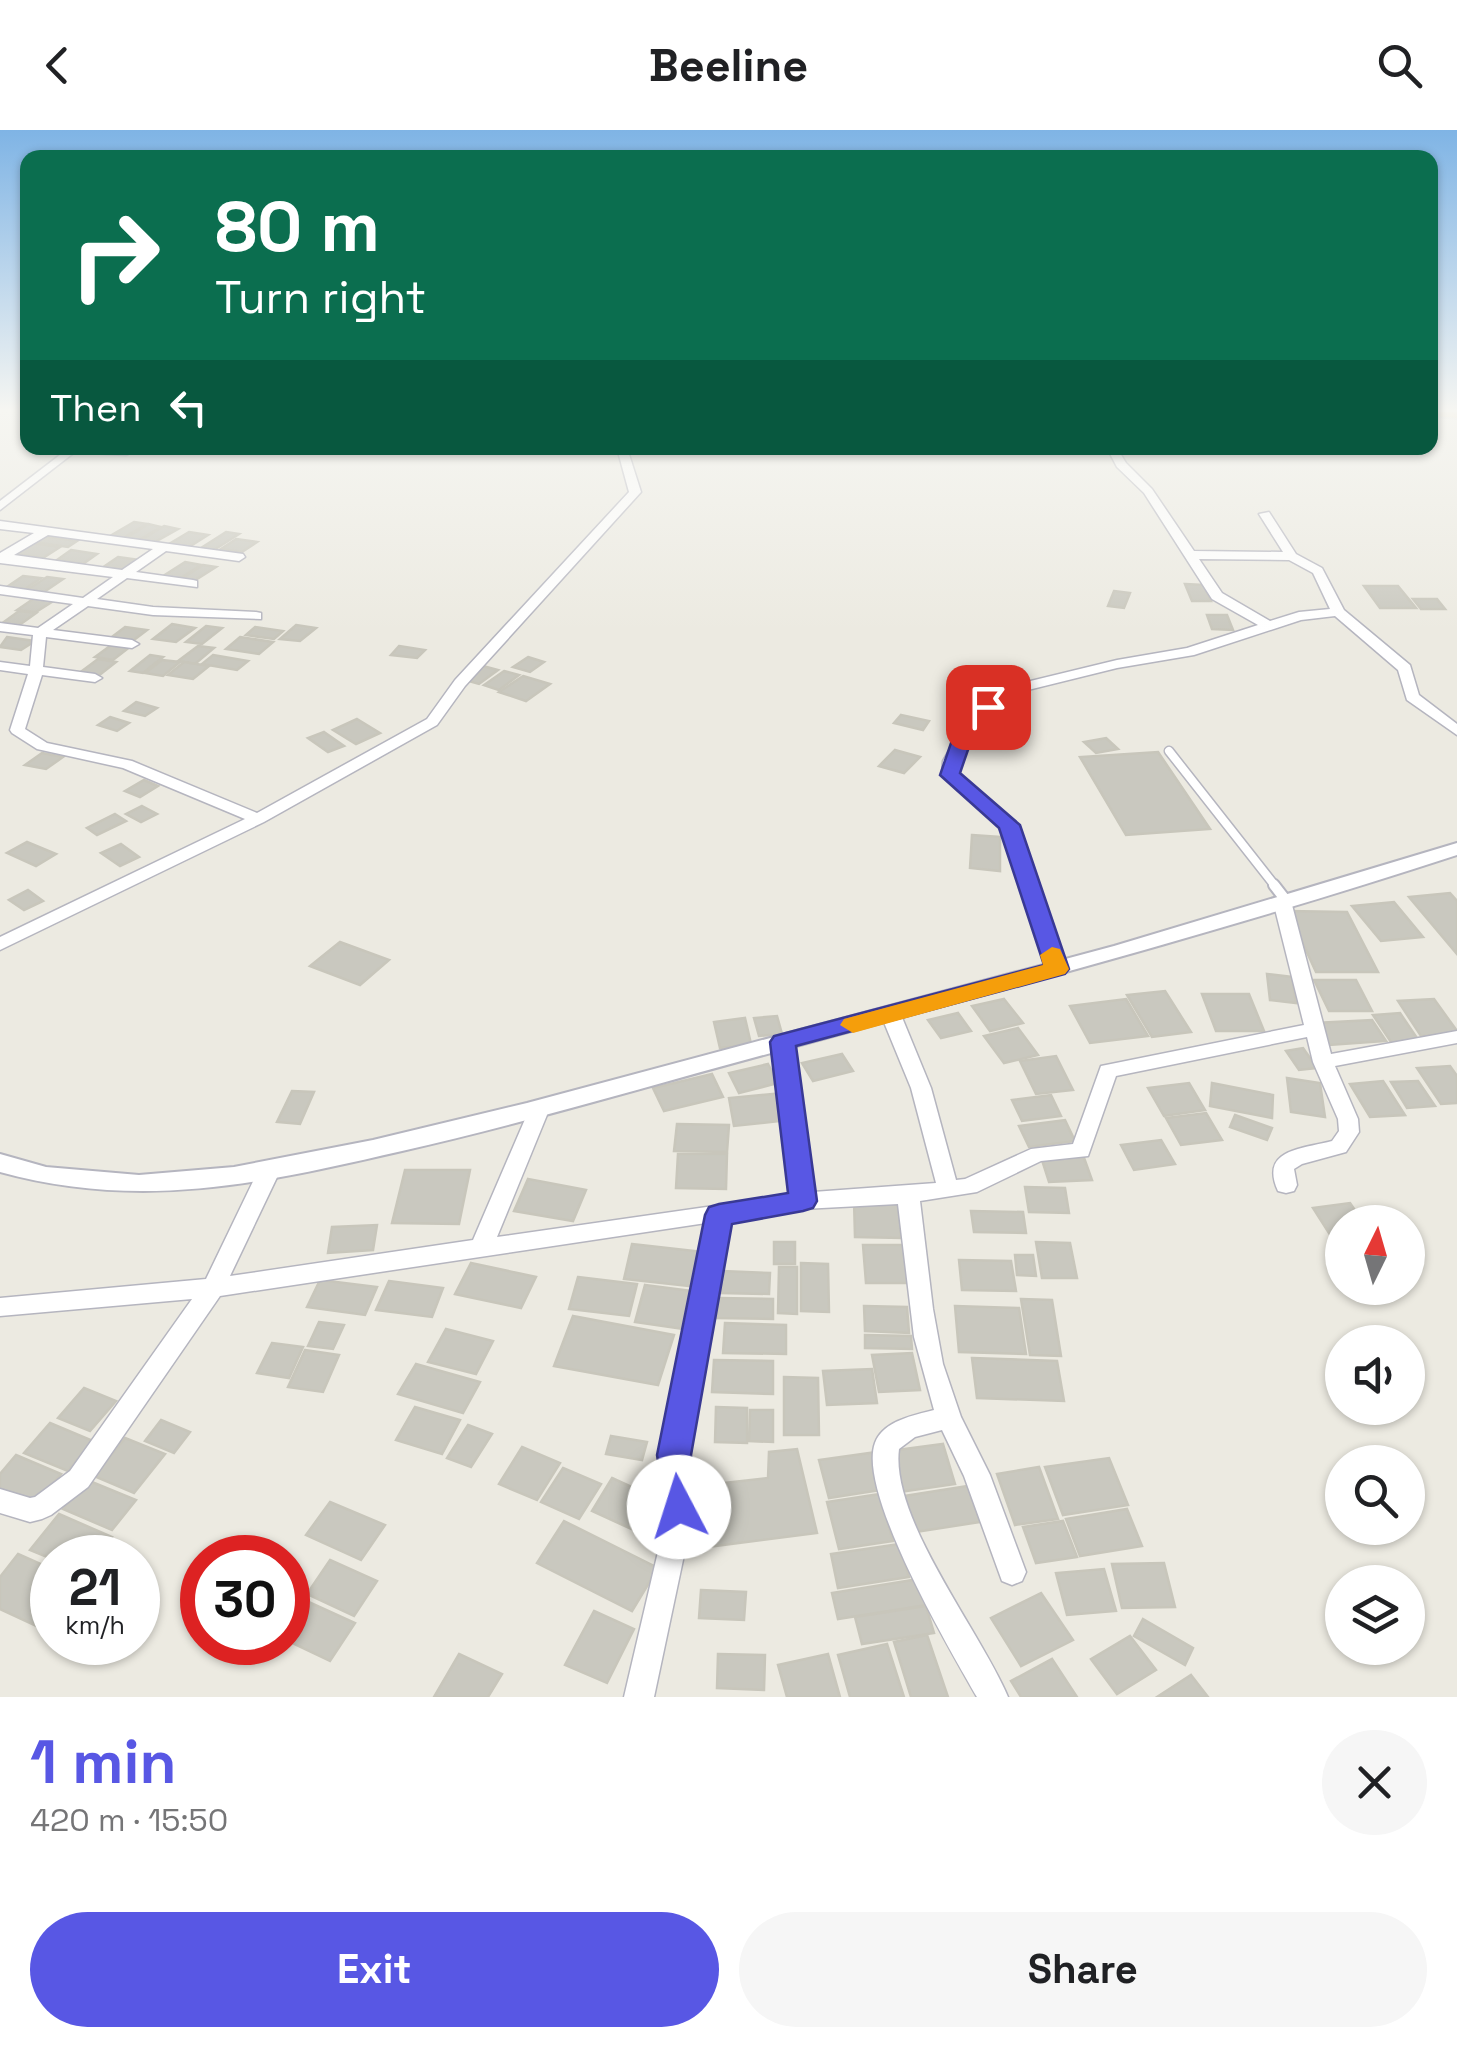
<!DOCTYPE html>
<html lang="en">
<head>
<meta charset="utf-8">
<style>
	body { margin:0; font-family:"Space Grotesk",sans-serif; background:#f6f6f6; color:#202124; height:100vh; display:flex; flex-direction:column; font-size:38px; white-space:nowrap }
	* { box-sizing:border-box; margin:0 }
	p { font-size:32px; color:#757577 }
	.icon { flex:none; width:55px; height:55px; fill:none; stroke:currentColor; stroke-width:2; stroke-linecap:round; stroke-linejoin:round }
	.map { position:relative; height:1567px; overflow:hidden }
	.side { display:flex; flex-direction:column; background:#fff; flex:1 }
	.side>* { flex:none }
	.banner { position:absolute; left:20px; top:20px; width:1418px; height:305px; border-radius:20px; box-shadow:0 2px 8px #0004; background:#0b6e4f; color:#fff; overflow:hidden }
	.needle { width:65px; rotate:5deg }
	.fabs { position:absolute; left:1325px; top:1075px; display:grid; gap:20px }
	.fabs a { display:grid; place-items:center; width:100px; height:100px; border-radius:50%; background:#fff; box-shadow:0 2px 8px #0004; font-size:50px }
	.speed { position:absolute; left:30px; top:1405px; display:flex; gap:20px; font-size:50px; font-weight:700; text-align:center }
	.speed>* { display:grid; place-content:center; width:130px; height:130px; border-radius:50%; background:#fff; box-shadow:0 2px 8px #0004; line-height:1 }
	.speed small { font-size:25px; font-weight:400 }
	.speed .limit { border:15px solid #d22; background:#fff; color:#111 }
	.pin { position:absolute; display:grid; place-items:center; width:85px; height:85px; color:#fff; margin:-42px; border-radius:20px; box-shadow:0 5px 15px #0006 }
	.me { position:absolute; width:110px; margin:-55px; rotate:355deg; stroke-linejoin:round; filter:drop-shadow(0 0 8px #0008) }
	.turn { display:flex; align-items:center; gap:35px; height:210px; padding:0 30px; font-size:45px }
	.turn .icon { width:130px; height:130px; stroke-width:2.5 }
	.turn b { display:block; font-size:70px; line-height:85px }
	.then { display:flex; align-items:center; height:95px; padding:0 30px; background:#0003; gap:20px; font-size:38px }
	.round { display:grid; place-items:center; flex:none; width:105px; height:105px; border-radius:52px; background:#f6f6f6 }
	.summary { display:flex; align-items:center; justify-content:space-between; height:170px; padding:0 30px }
	h1 { font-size:60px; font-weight:700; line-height:75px; color:#5857e4 }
	.action { display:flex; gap:20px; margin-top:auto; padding:20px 30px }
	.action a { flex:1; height:115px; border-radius:60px; background:#5857e4; color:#fff; font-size:40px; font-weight:700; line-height:115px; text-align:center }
	.action a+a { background:#f6f6f6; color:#202124 }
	header { display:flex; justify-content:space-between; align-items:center; height:130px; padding:0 30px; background:#fff; font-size:45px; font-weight:700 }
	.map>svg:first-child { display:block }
	.building { fill:#c9c8bf; stroke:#c8c6bb; stroke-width:2.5 }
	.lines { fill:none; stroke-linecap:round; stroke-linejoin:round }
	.service-far2-casing { stroke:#b5b5bf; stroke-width:9 }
	.service-far1-casing { stroke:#b5b5bf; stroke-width:11 }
	.service-casing { stroke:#b5b5bf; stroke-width:14 }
	.minor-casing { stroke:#b5b5bf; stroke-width:3 }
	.tertiary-casing { stroke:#b5b5bf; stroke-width:4 }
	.motorway-casing { stroke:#c8c8c8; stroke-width:4 }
	.service-far2 { stroke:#fff; stroke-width:6 }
	.service-far1 { stroke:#fff; stroke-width:8 }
	.service { stroke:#fff; stroke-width:10 }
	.minor { fill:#fff; fill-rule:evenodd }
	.tertiary { fill:#fff; fill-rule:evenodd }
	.motorway { fill:#ebbc6e; fill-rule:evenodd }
	.route { fill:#5857e4; stroke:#393994; stroke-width:2.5 }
	.slow { fill:#f59e0b }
</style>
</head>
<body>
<header><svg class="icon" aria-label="back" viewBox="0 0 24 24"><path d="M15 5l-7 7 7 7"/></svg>Beeline<svg class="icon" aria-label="search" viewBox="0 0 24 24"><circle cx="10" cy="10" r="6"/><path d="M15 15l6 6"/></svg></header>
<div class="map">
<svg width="1457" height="1567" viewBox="0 0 1457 1567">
	<rect width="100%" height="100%" fill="#eceae1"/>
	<g class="building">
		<polygon points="134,392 147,394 123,408 110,406"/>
		<polygon points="148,394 161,397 139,410 126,408"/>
		<polygon points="164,396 178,399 155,412 141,410"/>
		<polygon points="189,402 208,405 189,417 169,414"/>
		<polygon points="226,402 239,404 214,420 201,418"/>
		<polygon points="43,406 77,411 68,417 34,412"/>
		<polygon points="236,409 257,412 242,422 221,419"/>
		<polygon points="30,413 60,417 43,428 13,424"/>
		<polygon points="71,420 97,424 83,434 57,430"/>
		<polygon points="118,427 140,430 125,441 102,438"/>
		<polygon points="185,432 201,435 179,449 163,446"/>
		<polygon points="203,435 216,437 194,451 181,449"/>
		<polygon points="23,446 41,448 25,459 7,457"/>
		<polygon points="47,447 63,449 44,462 27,460"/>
		<polygon points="1185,454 1204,455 1211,471 1192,471"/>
		<polygon points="1364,456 1398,456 1416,478 1380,478"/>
		<polygon points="1114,461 1130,463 1124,478 1108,476"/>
		<polygon points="36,467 55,470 36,482 17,480"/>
		<polygon points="1413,469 1437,469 1445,479 1421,479"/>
		<polygon points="19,481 36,483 18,496 1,494"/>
		<polygon points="1207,485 1227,485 1233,500 1212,499"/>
		<polygon points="172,494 195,498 176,512 153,509"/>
		<polygon points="296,495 316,498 300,511 280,509"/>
		<polygon points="206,496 222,498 202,514 186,512"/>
		<polygon points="125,497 147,500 130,513 108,510"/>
		<polygon points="255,497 283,501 274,509 246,505"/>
		<polygon points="7,507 35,511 21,520 0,517"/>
		<polygon points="240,507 273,512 259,524 226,519"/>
		<polygon points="114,513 131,516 113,530 95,527"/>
		<polygon points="198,516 214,518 195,534 178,531"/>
		<polygon points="399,516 425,520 417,528 391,525"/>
		<polygon points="150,525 163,527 143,543 130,541"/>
		<polygon points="213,525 248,531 237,540 202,534"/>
		<polygon points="528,527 544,532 530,542 513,537"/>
		<polygon points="98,529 116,532 97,547 78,544"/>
		<polygon points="162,530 180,532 163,546 145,543"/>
		<polygon points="184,532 209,536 193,549 168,545"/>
		<polygon points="483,536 498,540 479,554 465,550"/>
		<polygon points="504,541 519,545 499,560 484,555"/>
		<polygon points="523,546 550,554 526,571 499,562"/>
		<polygon points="136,572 157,578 145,586 124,581"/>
		<polygon points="901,585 929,591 923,600 894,593"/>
		<polygon points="110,587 129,593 117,601 98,595"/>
		<polygon points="357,589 380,603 356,614 333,600"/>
		<polygon points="324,602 344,616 328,622 308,608"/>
		<polygon points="1106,608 1118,619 1096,623 1084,612"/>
		<polygon points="895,620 920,627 904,643 879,636"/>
		<polygon points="1158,622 1210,699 1126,705 1080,627"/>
		<polygon points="42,623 63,627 46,639 25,635"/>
		<polygon points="144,650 158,656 140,667 125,661"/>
		<polygon points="142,676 157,684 141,692 126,684"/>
		<polygon points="115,684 126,691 97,705 87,698"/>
		<polygon points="972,705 1000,707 1000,741 970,738"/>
		<polygon points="27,712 56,724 36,736 7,723"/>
		<polygon points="121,714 139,727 120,736 101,723"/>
		<polygon points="28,760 43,771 24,780 9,770"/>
		<polygon points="1450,763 1457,771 1457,824 1409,767"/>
		<polygon points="1394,772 1423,807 1381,811 1352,776"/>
		<polygon points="1288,781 1347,782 1378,842 1316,842"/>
		<polygon points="340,812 389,830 360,855 310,836"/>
		<polygon points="1267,844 1292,847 1296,873 1270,870"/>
		<polygon points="1314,850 1356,850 1372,881 1329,881"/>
		<polygon points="1165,861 1191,902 1152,907 1127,865"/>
		<polygon points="1202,864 1249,864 1264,901 1216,901"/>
		<polygon points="1004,869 1023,893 990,901 972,876"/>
		<polygon points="1126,869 1148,906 1090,913 1070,876"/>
		<polygon points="1434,869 1457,901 1457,903 1421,906 1398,871"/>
		<polygon points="958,883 971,901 941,908 928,890"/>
		<polygon points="1400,883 1419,911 1391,912 1373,885"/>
		<polygon points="777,886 782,904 759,906 754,888"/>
		<polygon points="745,888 751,914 720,918 714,892"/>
		<polygon points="1372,890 1386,911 1329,915 1316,893"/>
		<polygon points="1018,898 1038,925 1004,933 984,906"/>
		<polygon points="1303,918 1317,938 1299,940 1286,921"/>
		<polygon points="842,924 853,941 813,951 802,933"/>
		<polygon points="1056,926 1073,960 1036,964 1020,931"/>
		<polygon points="768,934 778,953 739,963 729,943"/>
		<polygon points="1450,936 1457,946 1457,973 1441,974 1417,938"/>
		<polygon points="712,944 723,967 664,981 653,958"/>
		<polygon points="1287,948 1320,953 1325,987 1291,982"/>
		<polygon points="1383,951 1405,985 1370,987 1350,954"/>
		<polygon points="1418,951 1435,976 1407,978 1391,952"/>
		<polygon points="1189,953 1205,980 1164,986 1148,958"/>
		<polygon points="1212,953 1273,965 1272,988 1210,976"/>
		<polygon points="292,961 314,962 300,994 277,992"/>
		<polygon points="782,963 789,990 734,996 729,968"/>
		<polygon points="1051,965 1061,986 1022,991 1012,970"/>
		<polygon points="1206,983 1222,1010 1181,1015 1166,988"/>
		<polygon points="1235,985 1272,998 1267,1010 1230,997"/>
		<polygon points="1065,990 1075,1011 1029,1017 1019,996"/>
		<polygon points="677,994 729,995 727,1022 674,1021"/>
		<polygon points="1161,1010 1175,1034 1134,1040 1121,1015"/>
		<polygon points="678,1024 727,1024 726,1059 676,1058"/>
		<polygon points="1083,1025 1092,1050 1049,1052 1041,1027"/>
		<polygon points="405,1040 470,1040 459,1094 392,1093"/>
		<polygon points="528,1049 586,1060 573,1091 514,1081"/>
		<polygon points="1025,1057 1065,1058 1069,1083 1029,1082"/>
		<polygon points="854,1070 898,1071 901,1108 855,1107"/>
		<polygon points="1350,1073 1363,1092 1342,1092 1342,1110 1334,1111 1313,1078"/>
		<polygon points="971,1081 1023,1082 1026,1103 974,1102"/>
		<polygon points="377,1095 373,1120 328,1123 332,1097"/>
		<rect x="774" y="1112" width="21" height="22"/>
		<polygon points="1036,1112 1070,1113 1077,1148 1042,1148"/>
		<polygon points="632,1114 704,1122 697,1157 624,1149"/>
		<polygon points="863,1115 904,1115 908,1153 866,1153"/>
		<polygon points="1015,1125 1033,1125 1036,1146 1017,1145"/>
		<polygon points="959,1130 1011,1131 1016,1161 962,1160"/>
		<polygon points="471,1133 536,1147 521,1178 455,1164"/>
		<polygon points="801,1133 828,1134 829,1182 801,1181"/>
		<polygon points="779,1137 797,1137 797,1184 778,1183"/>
		<polygon points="722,1141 770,1143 769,1164 721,1163"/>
		<polygon points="578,1147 637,1154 629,1186 569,1179"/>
		<polygon points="320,1150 377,1157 365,1185 307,1177"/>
		<polygon points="389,1151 443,1158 432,1187 376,1180"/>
		<polygon points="645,1155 700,1162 691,1200 635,1192"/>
		<polygon points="718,1168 773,1169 773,1189 717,1188"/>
		<polygon points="1021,1169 1052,1170 1061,1226 1030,1225"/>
		<polygon points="864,1176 907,1177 909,1203 865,1201"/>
		<polygon points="955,1176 1019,1178 1026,1224 959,1222"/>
		<polygon points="573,1186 674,1205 658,1255 554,1236"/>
		<polygon points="319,1192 344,1195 333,1219 308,1216"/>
		<polygon points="725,1193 786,1195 786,1224 723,1223"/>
		<polygon points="446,1199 493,1211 476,1244 428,1232"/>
		<polygon points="865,1205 911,1206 912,1219 865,1218"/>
		<polygon points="272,1213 303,1217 289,1248 257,1243"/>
		<polygon points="305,1220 339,1225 323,1262 288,1257"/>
		<polygon points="912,1223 920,1260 879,1262 872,1225"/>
		<polygon points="972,1228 1057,1231 1064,1271 977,1268"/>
		<polygon points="714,1230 773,1231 773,1264 712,1262"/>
		<polygon points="416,1234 480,1252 463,1283 398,1264"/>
		<polygon points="872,1239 877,1273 827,1275 823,1241"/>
		<polygon points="784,1247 818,1248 819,1305 784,1305"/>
		<polygon points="84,1258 116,1271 90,1301 58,1288"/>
		<polygon points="415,1277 460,1290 442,1324 396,1310"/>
		<polygon points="716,1277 747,1278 747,1313 715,1312"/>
		<polygon points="750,1280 773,1280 773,1312 749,1311"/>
		<polygon points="161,1290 190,1302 174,1323 145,1311"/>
		<polygon points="50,1293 93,1311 68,1341 24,1323"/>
		<polygon points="468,1295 492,1304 471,1337 447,1328"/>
		<polygon points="611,1306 647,1312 642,1330 606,1324"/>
		<polygon points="125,1308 165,1324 134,1363 94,1346"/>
		<polygon points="943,1314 955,1354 899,1362 889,1321"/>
		<polygon points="522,1317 560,1333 537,1370 499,1354"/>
		<polygon points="797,1319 817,1403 692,1419 690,1399 720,1395 714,1354 768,1348 769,1322"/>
		<polygon points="877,1322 887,1359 829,1368 819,1330"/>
		<polygon points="16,1325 61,1344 35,1374 0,1359 0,1344"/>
		<polygon points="1109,1328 1128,1375 1063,1385 1045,1337"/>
		<polygon points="1039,1337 1058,1389 1015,1395 997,1344"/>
		<polygon points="563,1338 601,1354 579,1389 541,1372"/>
		<polygon points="612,1348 671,1375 651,1408 592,1381"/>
		<polygon points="87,1350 136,1370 112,1400 63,1379"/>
		<polygon points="968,1356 980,1392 915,1402 904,1366"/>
		<polygon points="880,1364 893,1411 839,1419 827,1372"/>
		<polygon points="330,1372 385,1395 361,1430 306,1405"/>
		<polygon points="1127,1379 1142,1416 1080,1426 1066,1389"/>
		<polygon points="59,1384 112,1407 96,1428 52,1429 30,1420"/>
		<polygon points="564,1391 658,1438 632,1481 537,1433"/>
		<polygon points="1063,1391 1077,1427 1036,1433 1023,1397"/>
		<polygon points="900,1414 909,1447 838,1458 831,1424"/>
		<polygon points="18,1424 52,1439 52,1493 47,1501 0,1479 0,1447"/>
		<polygon points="330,1430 377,1451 354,1486 307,1464"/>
		<polygon points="1164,1433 1175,1477 1122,1478 1112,1434"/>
		<polygon points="1104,1439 1116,1481 1067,1485 1056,1443"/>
		<polygon points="925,1448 933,1474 838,1489 832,1463"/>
		<polygon points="701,1460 746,1462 744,1490 699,1488"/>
		<polygon points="1041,1463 1073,1510 1021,1536 991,1488"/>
		<polygon points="302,1469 355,1493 330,1531 288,1511 288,1489"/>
		<polygon points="926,1476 934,1503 862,1514 855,1487"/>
		<polygon points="594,1481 634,1499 607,1553 565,1535"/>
		<polygon points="1143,1489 1193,1518 1185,1535 1134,1506"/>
		<polygon points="927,1505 948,1567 911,1567 894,1512"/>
		<polygon points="1130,1506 1156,1540 1117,1564 1091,1529"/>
		<polygon points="887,1514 904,1567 850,1567 838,1525"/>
		<polygon points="459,1524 502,1544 488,1567 434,1567"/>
		<polygon points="718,1524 765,1525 764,1560 717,1558"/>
		<polygon points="828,1524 840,1567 787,1567 778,1535"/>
		<polygon points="1052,1529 1077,1567 1021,1567 1011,1551"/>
		<polygon points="1191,1545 1208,1567 1157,1567"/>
	</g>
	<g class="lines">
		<defs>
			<polyline id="service-far2" points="73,319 126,322"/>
			<polyline id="service-far1" points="1169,621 1276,757"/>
			<polyline id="service" points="1274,755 1288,773"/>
			<g id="minor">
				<polygon points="69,318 80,318 0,380 0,371"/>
				<path d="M617,318H627L641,362L465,556L437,595L264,692L0,820V807L245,689L123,638L37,619L12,603L10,600L28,544L0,540V532L30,536L33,505L0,501V493L38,498L73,474L0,464V456L83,468L113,447L0,433V423L34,403L0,399V391L243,424L245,427L239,431L166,421L136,442L193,450L197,451V457L127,448L97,469L153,477L256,482L261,483V489L153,485L88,476L53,500L132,510L139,514L132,518L46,507L43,537L95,544L102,548L95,552L42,545L25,599L47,613L132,631L257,683L427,589L455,550L629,362ZM48,405L153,419L122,440L14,425Z"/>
				<path d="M1107,318H1117L1126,333L1152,359L1194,421L1283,422L1259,384L1269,382L1296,424L1322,438L1344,480L1410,535L1419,565L1457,594V605L1407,570L1398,540L1335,486L1301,490L1194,525L1117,538L1008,565L979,593L959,631L958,644L1017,695L1066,839L1057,845L1048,839L1002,697L942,645L943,631L966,591L998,559L1117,530L1187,518L1258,495L1212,469L1144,363L1117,337ZM1199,429L1289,430L1313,443L1330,479L1299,482L1270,491L1222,463Z"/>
				<path d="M1283,770L1292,775L1331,924L1457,901V913L1335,936L1358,989L1359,1002L1346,1022L1302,1034L1294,1039L1297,1055L1294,1061L1286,1063L1278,1061C1259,1019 1302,1019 1332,1011L1339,1001L1338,989L1313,932L1307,907L1116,946L1088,1026L1041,1031L977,1062L920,1071L933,1179L943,1234L961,1287L990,1345L1026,1442L1022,1451L1012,1455L1002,1451L964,1346L942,1300L915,1307L899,1319C890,1389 981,1502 1008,1567H977C950,1520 857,1362 875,1313C883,1291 914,1285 934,1280L914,1207L898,1074L803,1079L729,1090L687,1325L691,1392L654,1567H624L665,1392L661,1325L706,1093L220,1166L88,1357L51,1385L42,1389L30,1392L0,1383V1359L30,1368L35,1367L70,1341L192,1169L0,1186V1168L206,1149L261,1035L269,1033L277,1035L280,1041L230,1146L473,1110L529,980L532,975H546L549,980L497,1107L791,1065L773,912L776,907H790L793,912L813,1062L936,1053L911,958L881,885L891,879L901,885L931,958L956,1050L965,1049L1031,1019L1073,1014L1101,936L1304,895L1274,775Z"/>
			</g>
			<path id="tertiary" d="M1457,713V725C1234,798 1008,858 782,920C655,954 530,992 402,1021C263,1053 141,1081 0,1042V1024L46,1037L139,1045L234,1037L373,1010L527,973L1114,816Z"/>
			<polygon id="motorway" points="1435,282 1457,282 1457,288 1438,286"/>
		</defs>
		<use href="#service-far2" class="service-far2-casing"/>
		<use href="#service-far1" class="service-far1-casing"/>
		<use href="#service" class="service-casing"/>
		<use href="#minor" class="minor-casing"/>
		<use href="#tertiary" class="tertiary-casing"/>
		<use href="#motorway" class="motorway-casing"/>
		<use href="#service-far2" class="service-far2"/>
		<use href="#service-far1" class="service-far1"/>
		<use href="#service" class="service"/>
		<use href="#minor" class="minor"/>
		<use href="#tertiary" class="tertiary"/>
		<use href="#motorway" class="motorway"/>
	</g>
	<linearGradient id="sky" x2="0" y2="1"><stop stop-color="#7fb4e5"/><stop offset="0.56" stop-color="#f6f6f2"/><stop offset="1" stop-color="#f6f6f2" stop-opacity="0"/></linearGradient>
	<rect width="1457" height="501" fill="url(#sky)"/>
	<polygon class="route" points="981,573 997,577 970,614 960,643 1020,695 1069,839 1065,844 796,916 817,1071 813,1078 803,1081 732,1094 691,1325 696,1377 691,1388 679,1392 667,1388 657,1325 705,1085 709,1077 719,1074 788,1063 770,912 774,906 1044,835 999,698 940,645 951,613"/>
	<polygon class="slow" points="1052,817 1060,819 1069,839 1065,844 853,903 840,895 844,889 1043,835 1040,825"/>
</svg>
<div class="fabs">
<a><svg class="needle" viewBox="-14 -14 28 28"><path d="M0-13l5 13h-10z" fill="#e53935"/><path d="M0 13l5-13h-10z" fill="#757577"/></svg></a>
<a><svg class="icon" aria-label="sound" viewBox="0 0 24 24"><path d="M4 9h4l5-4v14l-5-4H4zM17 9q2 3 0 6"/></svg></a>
<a><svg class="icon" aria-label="search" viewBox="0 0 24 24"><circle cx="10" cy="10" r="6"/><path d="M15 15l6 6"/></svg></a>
<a><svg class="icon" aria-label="layers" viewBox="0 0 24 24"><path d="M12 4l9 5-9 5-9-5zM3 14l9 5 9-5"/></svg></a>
</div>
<div class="speed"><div>21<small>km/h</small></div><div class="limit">30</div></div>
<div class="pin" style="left:988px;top:577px;background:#d93025"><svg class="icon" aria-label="arrive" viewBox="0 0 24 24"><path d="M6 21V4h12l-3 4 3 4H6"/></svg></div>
<svg class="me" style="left:679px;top:1377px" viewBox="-20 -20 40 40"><circle r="19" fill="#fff"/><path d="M0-13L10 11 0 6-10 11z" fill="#5857e4"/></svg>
<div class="banner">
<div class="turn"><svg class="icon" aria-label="right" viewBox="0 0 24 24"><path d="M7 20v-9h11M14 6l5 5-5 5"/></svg><div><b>80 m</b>Turn right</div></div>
<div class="then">Then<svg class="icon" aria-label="left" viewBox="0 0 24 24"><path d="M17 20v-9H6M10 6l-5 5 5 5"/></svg></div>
</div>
</div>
<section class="side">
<div class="summary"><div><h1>1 min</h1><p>420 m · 15:50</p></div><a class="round"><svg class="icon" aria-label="close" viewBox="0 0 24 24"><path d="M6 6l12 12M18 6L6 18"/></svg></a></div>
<div class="action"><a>Exit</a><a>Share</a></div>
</section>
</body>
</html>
